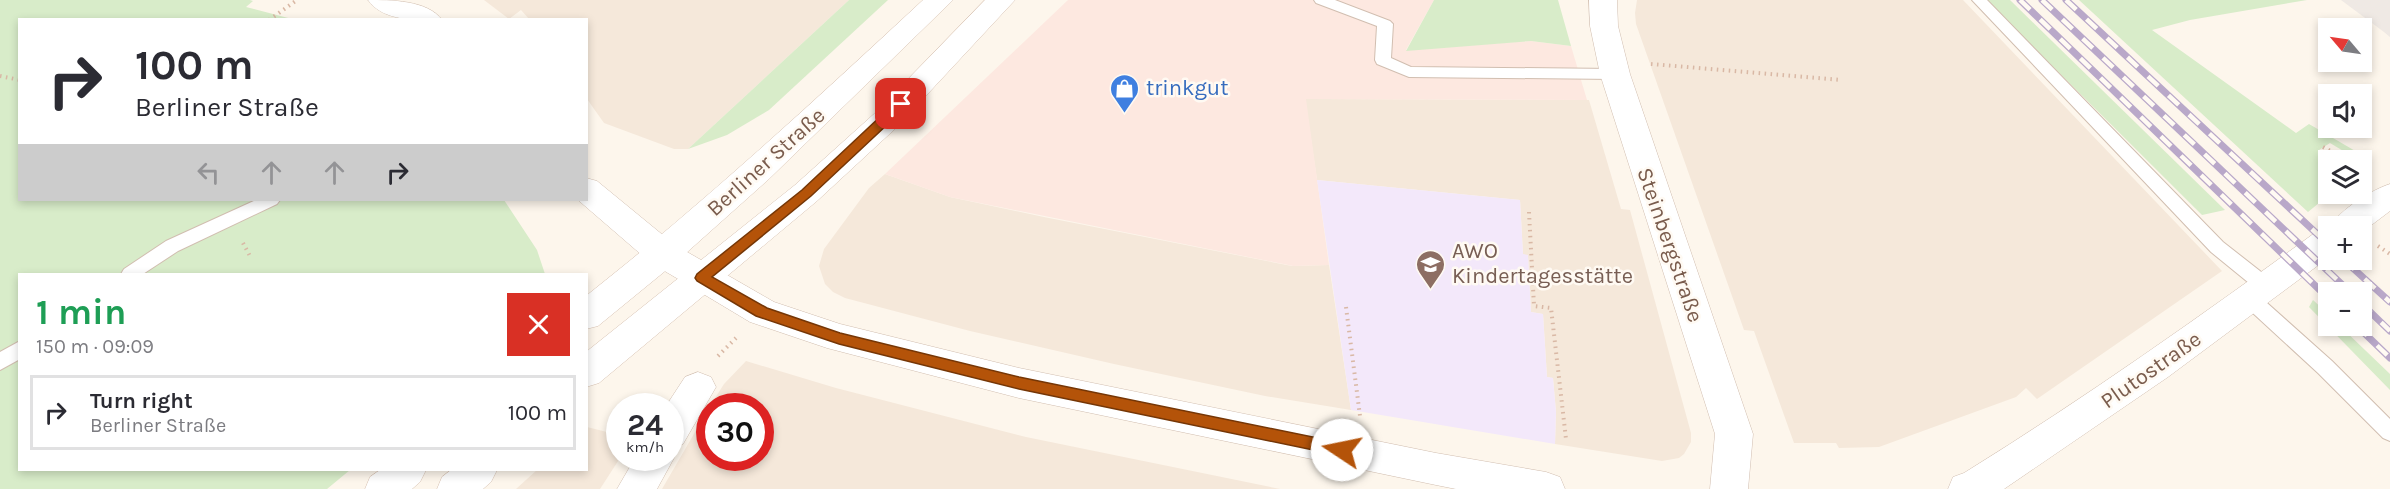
<!DOCTYPE html>
<html lang="en">
<head>
<meta charset="utf-8">
<style>
	body { margin:0; font-family:Karla,sans-serif; background:#f7f7f7; color:#2b2b33; height:100vh; display:flex; flex-direction:column; font-size:22px; white-space:nowrap }
	* { box-sizing:border-box; margin:0 }
	p { font-size:20px; color:#7c7c81 }
	.icon { flex:none; width:33px; height:33px; fill:none; stroke:currentColor; stroke-width:2; stroke-linecap:round; stroke-linejoin:round }
	.map { position:relative; flex:1; overflow:hidden }
	.drawer { position:absolute; left:18px; top:273px; width:570px; height:198px; display:flex; flex-direction:column; background:#fff; border-radius:0px; box-shadow:0 3px 9px #0003 }
	.drawer>* { flex:none }
	.guide { position:absolute; left:18px; top:18px; width:570px; height:183px; border-radius:0px; box-shadow:0 3px 9px #0003; background:#fff; color:#2b2b33; overflow:hidden }
	.needle { width:39px; rotate:299deg }
	.controls { position:absolute; left:2318px; top:18px; display:grid; gap:12px }
	.controls a { display:grid; place-items:center; width:54px; height:54px; border-radius:0px; background:#fff; box-shadow:0 3px 9px #0003; font-size:30px }
	.speed { position:absolute; left:606px; top:393px; display:flex; gap:12px; font-size:30px; font-weight:700; text-align:center }
	.speed>* { display:grid; place-content:center; width:78px; height:78px; border-radius:50%; background:#fff; box-shadow:0 3px 9px #0003; line-height:1 }
	.speed small { font-size:15px; font-weight:400 }
	.speed .limit { border:9px solid #d22; background:#fff; color:#111 }
	.pin { position:absolute; display:grid; place-items:center; width:51px; height:51px; color:#fff; margin:-26px; border-radius:12px; box-shadow:0 3px 9px #0006 }
	.me { position:absolute; width:66px; margin:-33px; rotate:281deg; stroke-linejoin:round; filter:drop-shadow(0 0 4px #0008) }
	.turn { display:flex; align-items:center; gap:21px; height:126px; padding:0 18px; font-size:27px }
	.turn .icon { width:78px; height:78px; stroke-width:2.5 }
	.turn b { display:block; font-size:42px; line-height:51px }
	.lanes { display:flex; align-items:center; height:57px; padding:0 18px; background:#0003; justify-content:center; gap:30px; direction:ltr }
	.lanes .off { opacity:.35 }
	.round { display:grid; place-items:center; flex:none; width:63px; height:63px; border-radius:0px; background:#f7f7f7 }
	.head { display:flex; align-items:center; justify-content:space-between; height:102px; padding:0 18px }
	h1 { font-size:36px; font-weight:700; line-height:45px; color:#1e9e55 }
	ul { padding:0; list-style:none }
	li { display:flex; align-items:center; gap:18px; height:75px; margin:0 12px 9px; padding:0 6px; border:3px solid #e1e1e2; border-radius:0px }
	li div { flex:1 }
	li b { display:block; font-size:22px }
	li em { font-style:normal }
	.map>svg:first-child { display:block }
	.residential { fill:#f5e8da }
	.commercial { fill:#fde8e0 }
	.industrial { fill:#efe9e4 }
	.education { fill:#f3e8fa }
	.green { fill:#d8ecc9 }
	.lines { fill:none; stroke-linecap:round; stroke-linejoin:round }
	.service-casing { stroke:#d1beb0; stroke-width:2 }
	.minor-casing { stroke:#d1beb0; stroke-width:1 }
	.secondary-casing { stroke:#d6c0b0; stroke-width:1 }
	.path { stroke:#d9b8a5; stroke-width:4; stroke-dasharray:1.5 4.5; stroke-linecap:butt }
	.service { fill:#fff; fill-rule:evenodd }
	.minor { fill:#fff; fill-rule:evenodd }
	.secondary { fill:#fff; fill-rule:evenodd }
	.rail-casing { stroke:#b9a8c9; stroke-width:7 }
	.rail { stroke:#fffaf3; stroke-width:4.5; stroke-dasharray:14; stroke-linecap:butt }
	.route { fill:#b45309; stroke:#753606; stroke-width:1.5 }
	.labels { text-anchor:middle; dominant-baseline:central; stroke-width:5; stroke-linejoin:round; paint-order:stroke }
	.shop-label { font-size:22px; fill:#366cbe; stroke:#fffaf3; text-anchor:start }
	.street-label { font-size:22px; fill:#7a5c4d; stroke:#fffaf3 }
	.education-label { font-size:22px; fill:#785e54; stroke:#fffaf3; text-anchor:start }
</style>
</head>
<body>
<div class="map">
<svg width="2390" height="489" viewBox="0 0 2390 489">
	<rect width="100%" height="100%" fill="#fdf6ec"/>
	<g class="residential">
		<polygon points="484,0 849,0 688,149 674,149 604,123 587,99 586,20 529,19 521,10 509,19"/>
		<polygon points="1637,0 1963,0 2222,271 2037,399 2026,388 2016,397 1879,447 1839,448 1836,443 1794,443 1754,331 1744,330 1636,24 1635,13"/>
		<polygon points="1305,99 1589,100 1621,209 1630,210 1691,433 1691,442 1684,454 1679,458 1662,461 1555,444 1556,412 1553,378 1547,377 1543,314 1531,312 1528,256 1523,255 1520,200 1317,180"/>
		<polygon points="885,174 950,197 1044,217 1292,266 1329,265 1351,410 1265,396 1114,364 970,331 845,298 833,292 825,284 819,266 824,249 869,188"/>
		<polygon points="746,361 836,388 1026,437 1280,489 662,489 709,408 710,458 760,458 760,406 710,406 724,384"/>
		<polygon points="587,427 619,435 620,458 600,489 516,489 537,470 586,470"/>
	</g>
	<polygon class="commercial" points="1068,0 1434,0 1406,50 1531,41 1571,46 1587,100 1306,99 1329,265 1293,266 950,197 885,174"/>
	<polygon class="industrial" points="2341,0 2390,0 2390,37 2384,32"/>
	<polygon class="education" points="1317,180 1520,200 1523,254 1528,255 1531,312 1543,314 1547,377 1553,378 1556,412 1555,444 1351,410"/>
	<g class="green">
		<polygon points="0,0 250,0 253,1 246,7 292,19 20,20 20,200 504,200 537,250 545,274 20,274 20,470 350,470 327,489 0,489"/>
		<polygon points="849,0 888,0 769,110 727,135 688,149"/>
		<polygon points="1434,0 1558,0 1571,46 1531,41 1406,51"/>
		<polygon points="1986,0 2010,0 2225,210 2202,215"/>
		<polygon points="2079,0 2307,0 2190,20 2152,30 2296,133 2309,124 2369,159 2365,164 2330,143 2319,150 2336,160 2328,160 2328,194 2330,194 2308,212"/>
		<polygon points="2313,300 2328,314 2328,326 2340,326 2390,374 2390,390 2309,307"/>
	</g>
	<g class="lines">
		<defs>
			<g id="service">
				<polygon points="1314,0 1335,0 1390,21 1393,24 1391,58 1411,67 1615,69 1621,70 1623,74 1621,78 1615,79 1409,77 1377,64 1375,60 1377,26 1316,3"/>
				<polygon points="1972,0 1987,0 2223,242 2274,282 2276,287 2274,292 2267,294 2260,292 2211,252"/>
				<polygon points="256,200 280,200 277,204 178,251 143,274 121,274 124,269 166,241"/>
				<polygon points="2250,292 2257,294 2332,361 2390,419 2390,441 2383,438 2318,373 2243,304 2241,299 2243,294"/>
				<polygon points="20,341 20,359 0,370 0,352"/>
			</g>
			<g id="minor">
				<path d="M368,0C390,0 428,0 442,20C418,20 383,22 368,0Z"/>
				<polygon points="1589,0 1617,0 1618,26 1630,74 1753,434 1748,489 1710,489 1715,434 1600,74 1590,26"/>
				<polygon points="586,178 597,181 675,245 774,302 840,324 1019,368 1436,453 1546,472 1560,477 1565,489 1456,489 1436,485 1019,398 827,348 750,322 690,286 651,263 578,200 586,200"/>
				<path d="M2390,184V211L2361,233V226H2331C2338,211 2373,189 2390,184Z"/>
				<path d="M2328,229V258L2168,377L2004,489H1948L1953,477L1964,473C2085,398 2201,316 2316,232Z"/>
				<polygon points="698,372 711,377 716,387 683,444 670,449 670,406 666,406 685,377"/>
				<polygon points="670,451 674,458 657,489 617,489 635,458 670,458"/>
			</g>
			<g id="secondary">
				<path d="M923,0H953L769,179L675,263L598,326L586,329V296C704,203 813,102 923,0Z"/>
				<polygon points="985,0 1015,0 896,128 817,201 599,383 586,387 586,352 795,185 874,114"/>
				<polygon points="380,470 426,470 420,482 412,489 365,489 370,477"/>
				<polygon points="451,470 497,470 491,482 483,489 437,489 442,477"/>
			</g>
		</defs>
		<use href="#service" class="service-casing"/>
		<use href="#minor" class="minor-casing"/>
		<use href="#secondary" class="secondary-casing"/>
		<g class="path">
			<polyline points="269,20 297,0"/>
			<polyline points="1651,64 1842,80"/>
			<polyline points="0,76 20,80"/>
			<polyline points="2323,147 2348,160"/>
			<polyline points="1529,212 1534,306 1551,308 1566,439"/>
			<polyline points="243,243 251,258"/>
			<polyline points="2378,246 2390,254"/>
			<polyline points="1346,307 1360,416"/>
			<polyline points="718,356 736,338"/>
		</g>
		<use href="#service" class="service"/>
		<use href="#minor" class="minor"/>
		<use href="#secondary" class="secondary"/>
		<defs>
			<g id="rail">
				<polyline points="2020,0 2328,298"/>
				<polyline points="2042,0 2350,292"/>
				<polyline points="2066,0 2328,244"/>
				<polyline points="2344,260 2390,302"/>
				<polyline points="2361,303 2390,331"/>
				<polyline points="2357,326 2390,358"/>
			</g>
		</defs>
		<use href="#rail" class="rail-casing"/>
		<use href="#rail" class="rail"/>
	</g>
	<polygon class="route" points="901,100 908,104 906,107 811,196 712,277 767,308 840,333 1019,377 1342,443 1348,445 1350,450 1348,455 1342,456 1019,389 839,344 756,316 697,281 695,278 697,274 802,190 897,101"/>
	<defs>
		<symbol id="shop-pin" viewBox="-11 -11 22 30"><path d="M0 17L-7.5 6A9.5 9.5 0 1 1 7.5 6Z" fill="#3f7fe0" stroke="#fffaf3"/><path d="M-5-2.5h2.3a2.7 3.5 0 0 1 5.4 0H5L5.5 6h-11ZM-1.5-2.5h3a1.5 2.3 0 0 0-3 0Z" fill="#fff"/></symbol>
		<symbol id="school-pin" viewBox="-11 -11 22 30"><path d="M0 17L-7.5 6A9.5 9.5 0 1 1 7.5 6Z" fill="#8d6e63" stroke="#fffaf3"/><path d="M0-5L7-2L0 1L-7-2ZM-4 1L0 2.5L4 1V4Q0 6-4 4Z" fill="#fff"/></symbol>
	</defs>
	<g fill-rule="evenodd">
		<use href="#shop-pin" x="1108" y="72" width="33" height="45"/>
		<use href="#school-pin" x="1414" y="248" width="33" height="45"/>
	</g>
	<g class="labels">
		<g class="shop-label">
			<text x="1146" y="88">trinkgut</text>
		</g>
		<g class="street-label">
			<text transform="translate(766 162) rotate(-42)">Berliner Straße</text>
			<text transform="translate(1670 245) rotate(71)">Steinbergstraße</text>
			<text transform="translate(2151 370) rotate(-35)">Plutostraße</text>
		</g>
		<g class="education-label">
			<text x="1452" y="251">AWO<tspan x="1452" dy="25">Kindertagesstätte</tspan></text>
		</g>
	</g>
</svg>
<div class="controls">
<a><svg class="needle" viewBox="-14 -14 28 28"><path d="M0-13l5 13h-10z" fill="#e53935"/><path d="M0 13l5-13h-10z" fill="#7c7c81"/></svg></a>
<a><svg class="icon" aria-label="sound" viewBox="0 0 24 24"><path d="M4 9h4l5-4v14l-5-4H4zM17 9q2 3 0 6"/></svg></a>
<a><svg class="icon" aria-label="layers" viewBox="0 0 24 24"><path d="M12 4l9 5-9 5-9-5zM3 14l9 5 9-5"/></svg></a>
<a>+</a>
<a>−</a>
</div>
<div class="speed"><div>24<small>km/h</small></div><div class="limit">30</div></div>
<div class="pin" style="left:901px;top:104px;background:#d93025"><svg class="icon" aria-label="arrive" viewBox="0 0 24 24"><path d="M6 21V4h12l-3 4 3 4H6"/></svg></div>
<svg class="me" style="left:1342px;top:450px" viewBox="-20 -20 40 40"><circle r="19" fill="#fff"/><path d="M0-13L10 11 0 6-10 11z" fill="#b45309"/></svg>
<div class="guide">
<div class="turn"><svg class="icon" aria-label="right" viewBox="0 0 24 24"><path d="M7 20v-9h11M14 6l5 5-5 5"/></svg><div><b>100 m</b>Berliner Straße</div></div>
<div class="lanes"><svg class="icon off" aria-label="left" viewBox="0 0 24 24"><path d="M17 20v-9H6M10 6l-5 5 5 5"/></svg><svg class="icon off" aria-label="ahead" viewBox="0 0 24 24"><path d="M12 20V5M6 11l6-6 6 6"/></svg><svg class="icon off" aria-label="ahead" viewBox="0 0 24 24"><path d="M12 20V5M6 11l6-6 6 6"/></svg><svg class="icon" aria-label="right" viewBox="0 0 24 24"><path d="M7 20v-9h11M14 6l5 5-5 5"/></svg></div>
</div>
<section class="drawer">
<div class="head"><div><h1>1 min</h1><p>150 m · 09:09</p></div><a class="round" style="background:#d93025;color:#fff"><svg class="icon" aria-label="close" viewBox="0 0 24 24"><path d="M6 6l12 12M18 6L6 18"/></svg></a></div>
<ul>
<li><svg class="icon" aria-label="right" viewBox="0 0 24 24"><path d="M7 20v-9h11M14 6l5 5-5 5"/></svg><div><b>Turn right</b><p>Berliner Straße</p></div><em>100 m</em></li>
</ul>
</section>
</div>
</body>
</html>
